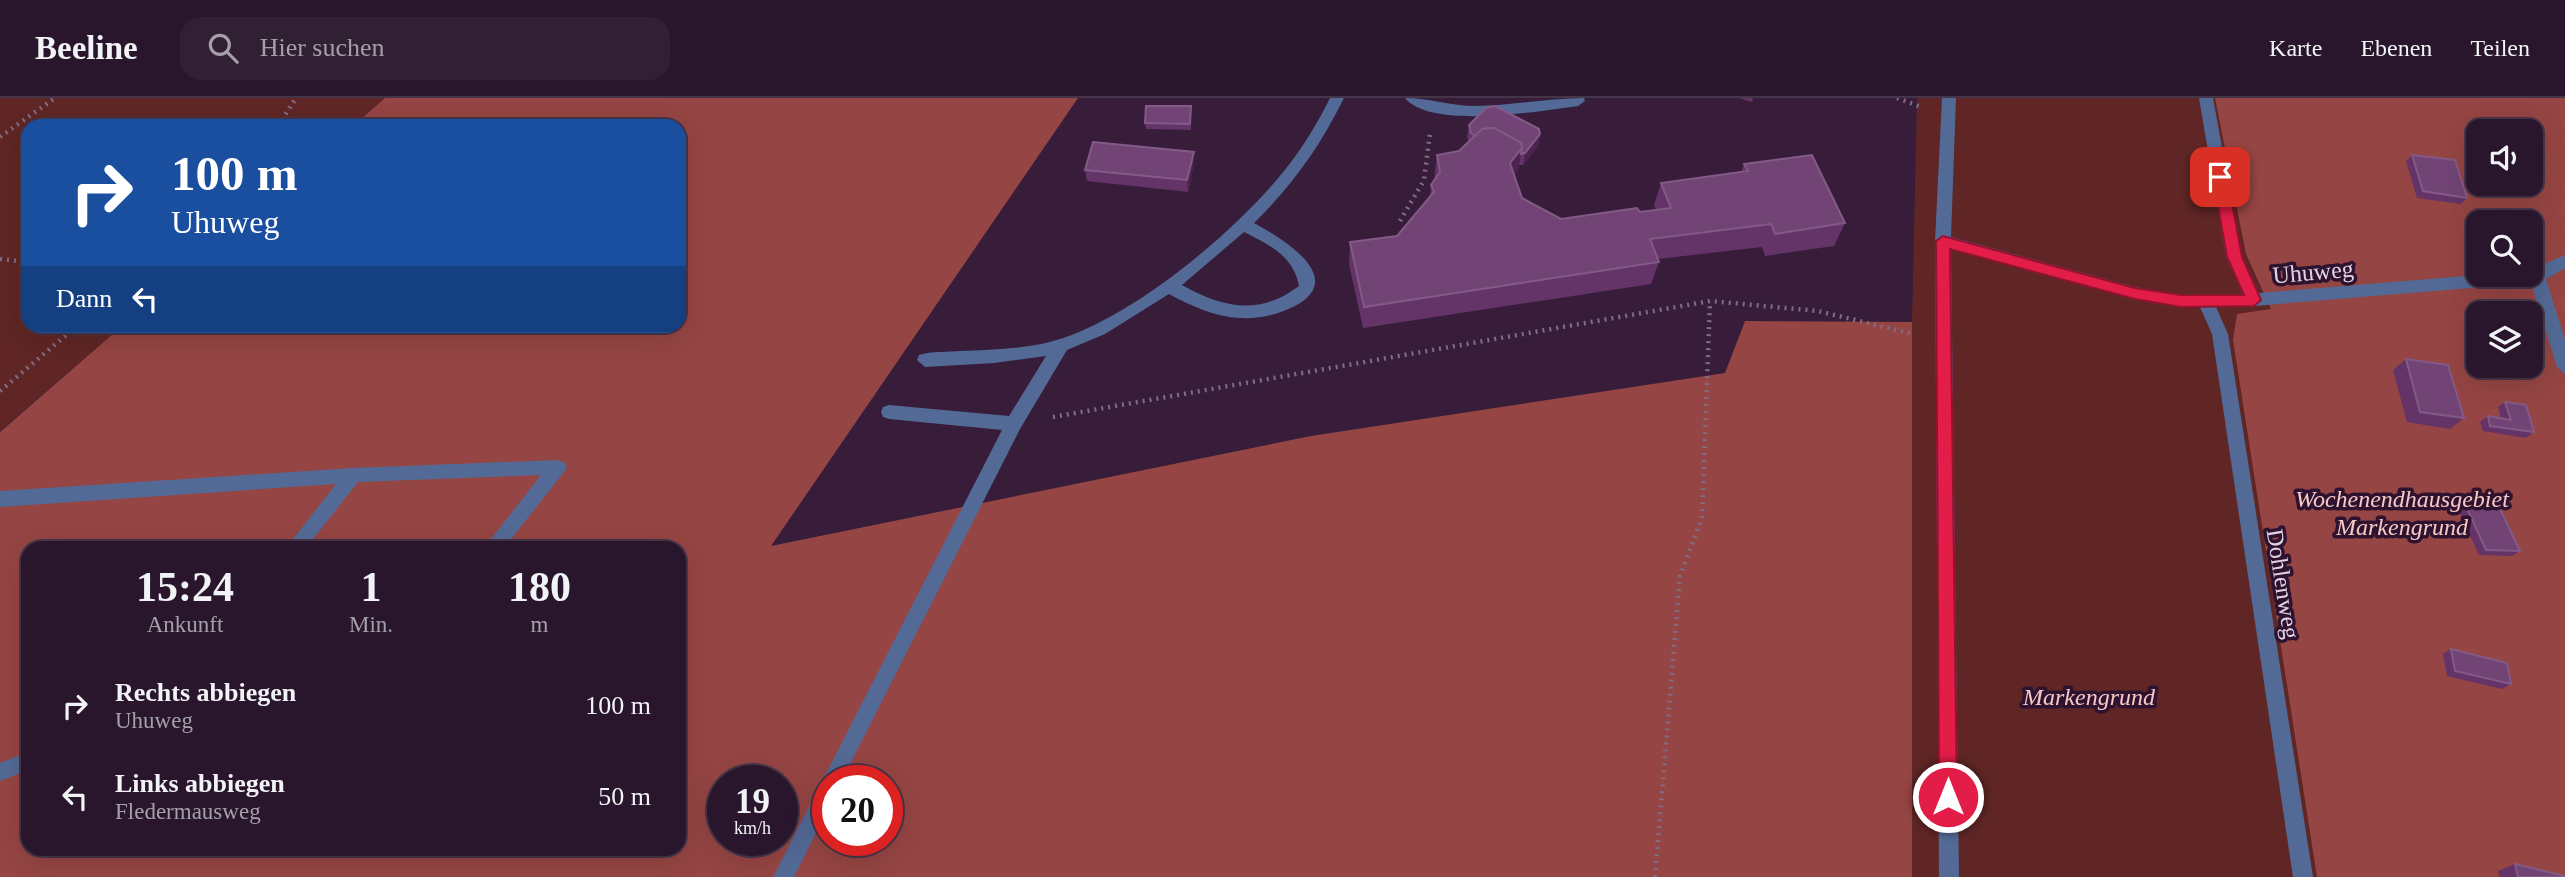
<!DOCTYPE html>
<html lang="de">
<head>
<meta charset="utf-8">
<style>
	body { margin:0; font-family:Georgia,serif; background:#311f34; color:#f1f3f6; height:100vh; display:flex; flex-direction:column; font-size:26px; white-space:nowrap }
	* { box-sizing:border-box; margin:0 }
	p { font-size:23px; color:#a59fa9 }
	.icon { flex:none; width:38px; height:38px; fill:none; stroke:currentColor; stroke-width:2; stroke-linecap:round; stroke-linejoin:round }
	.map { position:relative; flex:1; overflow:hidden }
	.drawer { position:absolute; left:21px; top:443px; width:665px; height:315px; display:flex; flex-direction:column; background:#29162c; border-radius:21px; box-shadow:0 7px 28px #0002,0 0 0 2px #453548 }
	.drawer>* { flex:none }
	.banner { position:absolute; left:21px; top:21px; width:665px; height:214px; border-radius:21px; box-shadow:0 7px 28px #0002,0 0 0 2px #453548; background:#1a4fa0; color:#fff; overflow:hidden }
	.controls { position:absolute; left:2466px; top:21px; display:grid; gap:14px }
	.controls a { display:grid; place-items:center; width:77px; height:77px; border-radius:14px; background:#29162c; box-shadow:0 7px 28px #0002,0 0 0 2px #453548; font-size:35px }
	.speed { position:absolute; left:707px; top:667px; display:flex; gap:14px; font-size:35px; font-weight:700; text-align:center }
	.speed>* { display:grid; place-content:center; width:91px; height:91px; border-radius:50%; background:#29162c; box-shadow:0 7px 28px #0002,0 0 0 2px #453548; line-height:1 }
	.speed small { font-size:18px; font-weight:400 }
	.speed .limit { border:10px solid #d22; background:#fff; color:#111 }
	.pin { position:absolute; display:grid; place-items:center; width:60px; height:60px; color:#fff; margin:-30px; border-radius:14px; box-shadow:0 4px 10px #0006 }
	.me { position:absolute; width:77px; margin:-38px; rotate:0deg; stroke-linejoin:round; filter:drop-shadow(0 0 5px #0008) }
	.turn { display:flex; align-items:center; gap:24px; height:147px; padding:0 35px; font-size:32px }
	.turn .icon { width:91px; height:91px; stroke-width:2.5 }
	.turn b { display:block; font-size:49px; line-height:60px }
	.then { display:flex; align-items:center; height:66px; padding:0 35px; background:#0003; gap:14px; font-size:26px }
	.eta { display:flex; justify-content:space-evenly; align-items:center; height:119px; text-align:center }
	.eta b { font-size:42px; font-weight:800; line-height:49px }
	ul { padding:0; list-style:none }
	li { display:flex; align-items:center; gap:21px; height:91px; padding:0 35px }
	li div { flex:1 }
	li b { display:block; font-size:26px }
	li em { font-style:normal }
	header { display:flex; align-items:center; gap:42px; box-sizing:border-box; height:98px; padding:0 35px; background:#29162c; border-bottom:2px solid #453548 }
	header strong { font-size:33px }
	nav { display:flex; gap:38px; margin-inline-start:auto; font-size:24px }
	.search { width:490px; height:63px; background:#311f34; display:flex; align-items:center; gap:18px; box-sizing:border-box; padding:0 24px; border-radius:21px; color:#a59fa9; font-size:26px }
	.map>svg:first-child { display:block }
	.green { fill:#5f2625; fill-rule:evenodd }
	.forest { fill:#954543; fill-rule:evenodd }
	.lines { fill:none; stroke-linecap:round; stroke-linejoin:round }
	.path { stroke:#826c84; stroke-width:4.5; stroke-dasharray:2 5; stroke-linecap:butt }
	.minor { fill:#536a96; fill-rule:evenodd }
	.wall { fill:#643368 }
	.shaded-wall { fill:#4c2350 }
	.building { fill:#714475; stroke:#835a87; stroke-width:2 }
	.route { fill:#e11d48; stroke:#92132f; stroke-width:2 }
	.labels { text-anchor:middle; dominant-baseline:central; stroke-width:7; stroke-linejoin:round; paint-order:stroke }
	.street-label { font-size:24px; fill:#e2d1e3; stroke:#2d1330 }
	.park-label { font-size:24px; font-style:italic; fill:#f8c8c4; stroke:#2d1330 }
</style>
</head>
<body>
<header>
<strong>Beeline</strong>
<div class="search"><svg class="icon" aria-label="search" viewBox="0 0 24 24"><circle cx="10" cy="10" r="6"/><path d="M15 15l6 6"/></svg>Hier suchen</div>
<nav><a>Karte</a><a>Ebenen</a><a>Teilen</a></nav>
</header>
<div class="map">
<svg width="2565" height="779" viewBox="0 0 2565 779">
	<rect width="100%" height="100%" fill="#371d3a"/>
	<g class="green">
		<polygon points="0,0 385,0 353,28 28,28 28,228 122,228 0,333"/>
		<path d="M1917,0H2565V779H1912V224ZM2478,33H2530V86H2478ZM2478,124H2530V177H2478ZM2478,215H2530V268H2478Z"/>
	</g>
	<g class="forest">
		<path d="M385,0H1078L771,448L1311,338L1725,275L1745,223L1912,224V779H0V334L122,228H679V28H353ZM28,450H679V751H28ZM723,682H782V742H723ZM828,682H887V742H828Z"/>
		<path d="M2215,0H2565V779H2317L2233,242L2237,216L2271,211L2246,156ZM2478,33H2530V86H2478ZM2478,124H2530V177H2478ZM2478,215H2530V268H2478Z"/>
	</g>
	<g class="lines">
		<g class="path">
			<polyline points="1897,0 1921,9"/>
			<polyline points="278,28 296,0"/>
			<polyline points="0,39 55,0"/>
			<polyline points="1400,123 1424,82 1430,35"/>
			<polyline points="0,161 28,164"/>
			<polyline points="0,293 77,228"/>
			<polyline points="1053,319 1710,203 1818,213 1913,236"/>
			<polyline points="1655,779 1680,478 1702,420 1710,203"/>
		</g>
		<g class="minor">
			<path d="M1330,0H1344C1321,47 1292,88 1254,125C1282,140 1350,181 1293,209C1276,217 1259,221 1240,220C1216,219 1191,208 1169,196L1105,236L1067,252L1020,331L842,682H828V711L794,779H773L1002,332L889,321L883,319L881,314L883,309L889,307L1009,318L1046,258L994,265L925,269L917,262L919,257C932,253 948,254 961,253C990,252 1018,251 1046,245C1127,226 1237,133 1288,68C1305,46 1318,24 1330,0ZM1244,134C1269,147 1293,157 1299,188C1259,218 1223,210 1182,187Z"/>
			<path d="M1405,0C1429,0 1451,8 1475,8C1511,8 1547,0 1584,0L1585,3L1578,8C1540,13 1431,32 1405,0Z"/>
			<polygon points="1942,0 1956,0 1951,139 2135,189 2181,197 2243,196 2226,159 2199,0 2213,0 2242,159 2259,195 2478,177 2530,177 2530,172 2565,157 2565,170 2546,181 2565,242 2565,276 2557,269 2531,185 2254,208 2216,209 2228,236 2313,779 2293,779 2212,236 2200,209 2181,209 2135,201 1951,151 1959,779 1939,779 1935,143"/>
			<polygon points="558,362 564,364 567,369 564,374 504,450 484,450 541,377 358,384 306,450 286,450 336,386 0,409 0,393 353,370"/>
			<polygon points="28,654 28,672 0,683 0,665"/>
		</g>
	</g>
	<g class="wall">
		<polygon points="1739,0 1753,0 1752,4"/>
		<polygon points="1191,8 1191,32 1146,31 1145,25"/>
		<polygon points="1469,27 1540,36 1538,48 1523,67 1519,67 1518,73 1514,77 1522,100 1561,121 1656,112 1654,107 1661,85 1741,74 1744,66 1845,125 1834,148 1765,158 1762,149 1658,161 1659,164 1651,186 1363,230 1349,166 1350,144 1397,138 1430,99 1431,87 1434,82 1437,57 1459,53 1469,44 1467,39"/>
		<polygon points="2412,57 2467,100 2461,106 2417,100 2406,63"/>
		<polygon points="1194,65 1188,94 1087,83 1085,72"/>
		<polygon points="2406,261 2464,320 2450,331 2407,324 2393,272"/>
		<polygon points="2505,304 2534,334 2526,340 2483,333 2480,324 2488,318 2501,320 2498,309"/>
		<polygon points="2461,397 2520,453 2512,458 2479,457 2454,402"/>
		<polygon points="2451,551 2511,586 2502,591 2447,578 2443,556"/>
		<polygon points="2515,766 2565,779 2500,779 2498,773"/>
	</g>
	<g class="shaded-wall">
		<polygon points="1540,36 1538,48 1523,67 1525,55"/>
		<polygon points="1522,50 1518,73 1506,87 1510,65"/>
		<polygon points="1194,54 1194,65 1188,94 1187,82"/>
	</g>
	<g class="building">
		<polygon points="1146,8 1191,8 1190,26 1145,25"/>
		<polygon points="1495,8 1539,31 1540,36 1525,55 1521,56 1522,50 1521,45 1494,30 1482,31 1475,38 1471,35 1469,27 1486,10"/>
		<polygon points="1494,30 1521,45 1522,50 1510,65 1522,100 1561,121 1637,110 1640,114 1671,110 1661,85 1748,73 1744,66 1812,57 1845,125 1775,136 1771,126 1650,141 1659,164 1364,209 1350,144 1397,138 1434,94 1431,87 1440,74 1437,57 1459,53 1482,31"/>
		<polygon points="1093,44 1194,54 1187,82 1085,72"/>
		<polygon points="2412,57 2455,62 2467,100 2423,93"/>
		<polygon points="2406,261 2448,267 2464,320 2420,314"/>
		<polygon points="2505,304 2526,307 2534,334 2490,328 2488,318 2511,322"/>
		<polygon points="2461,397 2494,398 2520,453 2486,452"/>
		<polygon points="2451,551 2507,565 2511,586 2455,573"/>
		<polygon points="2515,766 2565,778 2565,779 2518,779"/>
	</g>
	<polygon class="route" points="2220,74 2227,79 2242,159 2261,202 2254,208 2181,209 2135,201 1950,151 1957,699 1955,705 1948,707 1942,705 1939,699 1936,143 1943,138 2135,190 2181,197 2244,197 2227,159 2213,79"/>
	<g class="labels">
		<g class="street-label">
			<text transform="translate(2313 174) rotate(-5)">Uhuweg</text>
			<text transform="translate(2283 486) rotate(81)">Dohlenweg</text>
		</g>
		<g class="park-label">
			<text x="2402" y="401">Wochenendhausgebiet<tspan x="2402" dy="28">Markengrund</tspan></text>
			<text x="2089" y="599">Markengrund</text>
		</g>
	</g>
</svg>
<div class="controls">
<a><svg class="icon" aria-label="sound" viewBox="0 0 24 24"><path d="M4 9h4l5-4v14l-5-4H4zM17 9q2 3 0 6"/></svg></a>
<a><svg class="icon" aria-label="search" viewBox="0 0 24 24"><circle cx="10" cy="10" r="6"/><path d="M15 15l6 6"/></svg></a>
<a><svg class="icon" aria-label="layers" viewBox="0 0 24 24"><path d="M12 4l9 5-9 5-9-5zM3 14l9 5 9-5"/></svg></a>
</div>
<div class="speed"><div>19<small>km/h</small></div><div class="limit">20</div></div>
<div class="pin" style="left:2220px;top:79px;background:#d93025"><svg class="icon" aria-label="arrive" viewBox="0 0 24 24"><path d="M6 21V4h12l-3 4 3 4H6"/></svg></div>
<svg class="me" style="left:1948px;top:699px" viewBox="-20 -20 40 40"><circle r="17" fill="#e11d48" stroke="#fff" stroke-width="3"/><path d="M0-11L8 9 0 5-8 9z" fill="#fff"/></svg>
<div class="banner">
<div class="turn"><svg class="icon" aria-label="right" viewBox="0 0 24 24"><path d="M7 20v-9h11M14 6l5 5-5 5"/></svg><div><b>100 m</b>Uhuweg</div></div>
<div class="then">Dann<svg class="icon" aria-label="left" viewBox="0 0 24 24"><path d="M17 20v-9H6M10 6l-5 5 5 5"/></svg></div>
</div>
<section class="drawer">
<div class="eta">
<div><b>15:24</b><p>Ankunft</p></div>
<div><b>1</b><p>Min.</p></div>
<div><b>180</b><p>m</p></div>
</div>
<ul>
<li><svg class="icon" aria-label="right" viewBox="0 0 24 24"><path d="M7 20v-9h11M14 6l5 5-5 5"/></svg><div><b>Rechts abbiegen</b><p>Uhuweg</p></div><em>100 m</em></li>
<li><svg class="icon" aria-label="left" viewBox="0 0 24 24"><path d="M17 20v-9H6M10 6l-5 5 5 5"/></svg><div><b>Links abbiegen</b><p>Fledermausweg</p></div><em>50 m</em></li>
</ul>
</section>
</div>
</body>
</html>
